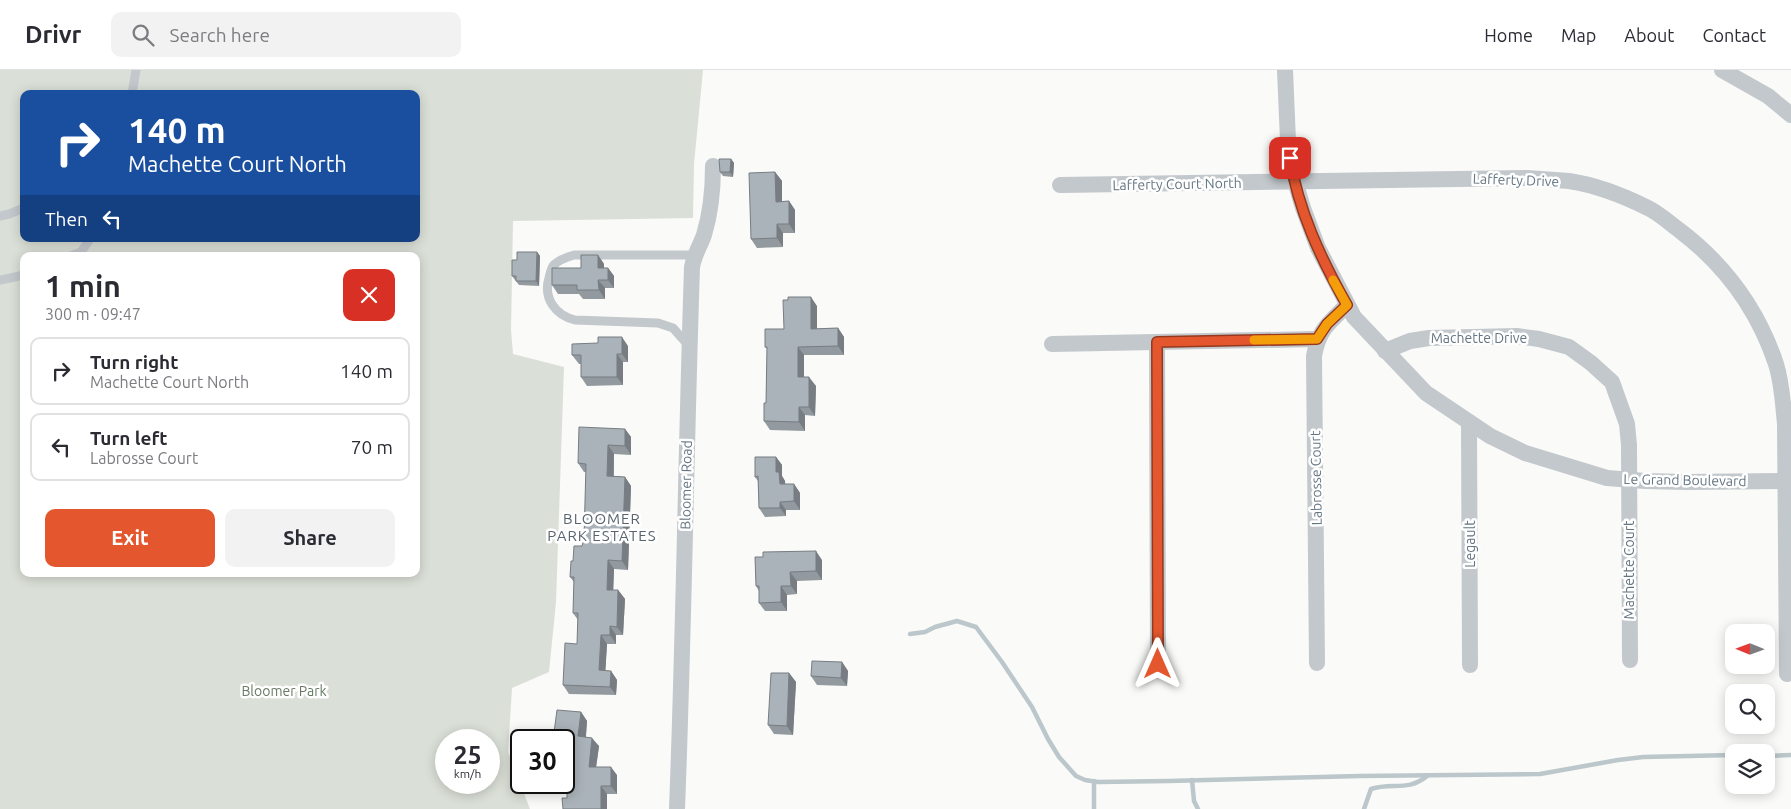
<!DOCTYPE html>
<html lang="en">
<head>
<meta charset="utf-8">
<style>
	body { margin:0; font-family:Ubuntu,sans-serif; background:#f2f2f3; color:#2b2b33; height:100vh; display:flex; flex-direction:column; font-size:19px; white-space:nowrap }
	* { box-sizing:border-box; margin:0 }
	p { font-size:16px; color:#7c7c81 }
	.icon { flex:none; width:28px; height:28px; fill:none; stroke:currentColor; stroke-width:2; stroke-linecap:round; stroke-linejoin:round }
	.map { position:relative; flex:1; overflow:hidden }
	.panel { position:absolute; left:20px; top:182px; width:400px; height:325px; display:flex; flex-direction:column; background:#fff; border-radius:10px; box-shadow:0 2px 12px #0003 }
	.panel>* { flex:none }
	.hud { position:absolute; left:20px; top:20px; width:400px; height:152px; border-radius:10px; box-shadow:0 2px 12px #0003; background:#1a4fa0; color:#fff; overflow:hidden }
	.needle { width:32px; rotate:271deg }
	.buttons { position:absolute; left:1725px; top:554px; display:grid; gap:10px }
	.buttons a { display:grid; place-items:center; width:50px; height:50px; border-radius:10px; background:#fff; box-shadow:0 2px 12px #0003; font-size:25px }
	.speed { position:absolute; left:435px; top:659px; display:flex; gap:10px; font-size:25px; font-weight:700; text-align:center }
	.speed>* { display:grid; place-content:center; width:65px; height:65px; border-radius:50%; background:#fff; box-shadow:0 2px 12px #0003; line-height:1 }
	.speed small { font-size:12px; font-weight:400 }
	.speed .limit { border:2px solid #111; border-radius:8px; background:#fff; color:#111 }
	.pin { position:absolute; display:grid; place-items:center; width:42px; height:42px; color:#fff; margin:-21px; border-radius:10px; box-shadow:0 2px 8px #0006 }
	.me { position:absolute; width:55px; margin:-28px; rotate:0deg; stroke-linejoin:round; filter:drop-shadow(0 0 4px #0008) }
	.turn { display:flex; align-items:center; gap:18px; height:105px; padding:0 25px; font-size:22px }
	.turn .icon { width:65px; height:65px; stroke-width:2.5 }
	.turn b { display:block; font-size:35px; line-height:42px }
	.then { display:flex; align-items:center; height:48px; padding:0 25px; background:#0003; gap:10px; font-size:19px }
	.round { display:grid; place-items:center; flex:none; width:52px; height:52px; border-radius:10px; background:#f2f2f3 }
	.headline { display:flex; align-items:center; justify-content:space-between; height:85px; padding:0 25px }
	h1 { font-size:30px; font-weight:700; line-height:38px }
	.action { display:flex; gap:10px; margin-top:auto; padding:10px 25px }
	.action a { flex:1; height:58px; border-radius:10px; background:#e4572e; color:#fff; font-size:20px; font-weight:700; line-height:58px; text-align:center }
	.action a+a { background:#f2f2f3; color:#2b2b33 }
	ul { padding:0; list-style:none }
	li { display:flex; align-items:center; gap:15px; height:68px; margin:0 10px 8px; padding:0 15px; border:2px solid #e1e1e2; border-radius:10px }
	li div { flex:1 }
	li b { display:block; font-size:19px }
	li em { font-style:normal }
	header { display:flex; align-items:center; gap:30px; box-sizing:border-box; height:70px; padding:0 25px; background:#fff; border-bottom:1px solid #e1e1e2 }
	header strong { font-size:24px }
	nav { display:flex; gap:28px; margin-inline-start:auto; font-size:18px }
	.search { width:350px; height:45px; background:#f2f2f3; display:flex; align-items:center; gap:12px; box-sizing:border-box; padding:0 18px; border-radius:10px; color:#7c7c81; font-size:19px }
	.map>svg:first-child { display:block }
	.green { fill:#dadfd7; fill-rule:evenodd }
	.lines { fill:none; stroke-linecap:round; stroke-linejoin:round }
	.stream { stroke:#bbc7cb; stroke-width:4.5 }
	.service { stroke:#c3c8cc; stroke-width:9 }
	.minor { stroke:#c3c8cc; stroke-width:16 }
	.wall { fill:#929a9f }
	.shaded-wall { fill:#777d82 }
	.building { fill:#aab3b9; stroke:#777d82 }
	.route-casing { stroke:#94391e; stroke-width:12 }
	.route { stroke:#e4572e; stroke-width:9 }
	.slow { stroke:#f59e0b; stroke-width:9 }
	.labels { text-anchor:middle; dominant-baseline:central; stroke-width:5; stroke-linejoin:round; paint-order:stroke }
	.street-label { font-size:14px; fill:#657683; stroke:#fff }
	.park-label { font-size:14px; fill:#687a64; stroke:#fff }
	.neighbourhood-label { font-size:15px; letter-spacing:1px; fill:#57646e; stroke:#fff }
</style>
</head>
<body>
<header>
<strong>Drivr</strong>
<div class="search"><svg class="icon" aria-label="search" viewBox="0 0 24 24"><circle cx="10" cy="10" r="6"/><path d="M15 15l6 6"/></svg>Search here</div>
<nav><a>Home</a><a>Map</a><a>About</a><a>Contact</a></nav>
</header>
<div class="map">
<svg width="1791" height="739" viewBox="0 0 1791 739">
	<rect width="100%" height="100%" fill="#fafaf8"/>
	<path class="green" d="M0,0H703L694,94L693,148L513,151L511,260L513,284L564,297L556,532L549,602L512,618L508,682L530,739H0ZM24,24H416V169H24ZM24,186H416V504H24ZM446,670H489V712H446Z"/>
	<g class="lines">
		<g class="stream">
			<polyline points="910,564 925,562 935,557 957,551 976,557 1002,592 1032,637 1048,669 1059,687 1076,706 1085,710 1098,712 1169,711 1360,706 1540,704 1618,690 1643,687 1734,685"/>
			<polyline points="1766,686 1791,685"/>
			<polyline points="1192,710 1194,731 1198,739"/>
			<polyline points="1094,711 1094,739"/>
			<path d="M1364,739L1371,719C1392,712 1408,722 1427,706"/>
		</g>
		<g class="service">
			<polyline points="132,24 136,0"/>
			<polyline points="0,146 9,144 24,138"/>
			<polyline points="71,186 81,182 90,169"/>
			<polyline points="0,210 24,205"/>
			<path d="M689,276L673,258L658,253L575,250C555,245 543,228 549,208C550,204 551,199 553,196C558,190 567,187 574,185H694"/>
		</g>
		<g class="minor">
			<polyline points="1285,0 1288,71 1293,104 1303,138 1318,178 1354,247 1426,323 1490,366 1525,383 1607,408 1645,411 1687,412 1791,411"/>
			<polyline points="1722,0 1768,26 1791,45"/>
			<path d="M1060,115L1527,108C1541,109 1555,110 1569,111C1596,115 1624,126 1648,138C1659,143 1669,153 1679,160C1724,194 1758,240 1776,294C1782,313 1783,334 1785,354L1787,604"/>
			<polyline points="1157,272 1158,594"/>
			<polyline points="1052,274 1317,269"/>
			<polyline points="1385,281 1410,271 1429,268 1517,266 1539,269 1569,277 1591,293 1612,312 1627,354 1629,375 1630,590"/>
			<polyline points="1469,352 1470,595"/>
			<path d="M1317,593L1314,286C1319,259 1328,254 1347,235"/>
			<path d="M677,739C684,558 686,378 692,197C694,185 700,176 704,165C711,142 713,120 713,96"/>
		</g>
	</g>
	<g class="wall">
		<polygon points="731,89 734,93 733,107 723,106 720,102"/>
		<polygon points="775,102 782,111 782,132 789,131 795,140 795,163 783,163 783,177 757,178 751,169"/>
		<polygon points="537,182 540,186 539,216 519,215 512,206 517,190"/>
		<polygon points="598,185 604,194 604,198 608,198 614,206 614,218 605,218 605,229 583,229 579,224 558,224 552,215 581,198"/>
		<polygon points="817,236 817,259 838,258 844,267 844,285 804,285 804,307 816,316 815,346 805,345 805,361 770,360 764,351 766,333 767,279 765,277 784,259"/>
		<polygon points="628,276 628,292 623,292 623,315 587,316 581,307 581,294 579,294 572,285"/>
		<polygon points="625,359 631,367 631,385 614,384 614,406 625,407 631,416 628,500 614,499 613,520 618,520 625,529 623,565 616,565 616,574 607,574 605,601 611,601 617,610 616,625 569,624 563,615 577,574 578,550 573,543 574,512 570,507 573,491 582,476 584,469 586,402 584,402 578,393"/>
		<polygon points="776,387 782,395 782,406 785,411 785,414 794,414 800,423 800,440 786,440 786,446 765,447 759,438 758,411 755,407"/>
		<polygon points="755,487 822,490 822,510 797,511 797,524 787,525 787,541 765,541 759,533 759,521 756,516"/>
		<polygon points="842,592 848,601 847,616 817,615 811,606"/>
		<polygon points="789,603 796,612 793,665 774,664 768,655"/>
		<polygon points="581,642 587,651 586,667 599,676 596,697 617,705 617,724 607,724 607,739 563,739 567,728 567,689 564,684 564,670"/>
	</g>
	<g class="shaded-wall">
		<polygon points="731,89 734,93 733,107 730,102"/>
		<polygon points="775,102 782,111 782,141 776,132"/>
		<polygon points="789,131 795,140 795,163 789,154"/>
		<polygon points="777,154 783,163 783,177 777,168"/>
		<polygon points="537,182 540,186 539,216 536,211"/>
		<polygon points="598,185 604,194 604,206 598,198"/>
		<polygon points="608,198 614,206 614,218 608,210"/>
		<polygon points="598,210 605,218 605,229 599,220"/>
		<polygon points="811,227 817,236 817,267 811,259"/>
		<polygon points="838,258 844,267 844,285 838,276"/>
		<polygon points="622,267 628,276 628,292 622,284"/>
		<polygon points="798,277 804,285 804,316 798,307"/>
		<polygon points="617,284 623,292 623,315 617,307"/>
		<polygon points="809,307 816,316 815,346 809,337"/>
		<polygon points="799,337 805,345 805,361 799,352"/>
		<polygon points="625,359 631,367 631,385 625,376"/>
		<polygon points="608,375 614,384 613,415 607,406"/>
		<polygon points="776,387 782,395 782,406 785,411 786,423 780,414 776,402"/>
		<polygon points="625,407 631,416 628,500 622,491"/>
		<polygon points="794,414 800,423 800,440 794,431"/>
		<polygon points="780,432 786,440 786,446 780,438"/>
		<polygon points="816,481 822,490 822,510 816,501"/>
		<polygon points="608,490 614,499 613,528 607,520"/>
		<polygon points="790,502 797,511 797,524 791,516"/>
		<polygon points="781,516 787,525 787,541 781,532"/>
		<polygon points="618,520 625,529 623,565 617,557"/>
		<polygon points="610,556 616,565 616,574 610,565"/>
		<polygon points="601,565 607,574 605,609 599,600"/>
		<polygon points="842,592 848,601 847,616 841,608"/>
		<polygon points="611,601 617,610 616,625 610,617"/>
		<polygon points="789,603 796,612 793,665 787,656"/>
		<polygon points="581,642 587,651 585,675 578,666"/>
		<polygon points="592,668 599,676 595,705 589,697"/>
		<polygon points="611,697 617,705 617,724 611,716"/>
		<polygon points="601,716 607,724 607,739 601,739"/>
	</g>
	<g class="building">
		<polygon points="719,89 731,89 730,102 720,102"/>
		<polygon points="775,102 776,132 789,131 789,154 777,154 777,168 751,169 749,103"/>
		<polygon points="517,182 537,182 536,211 516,211 516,206 512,206 512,190 517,190"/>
		<polygon points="581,185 598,185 598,198 608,198 608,210 598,210 599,220 577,220 577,215 552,215 552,198 581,198"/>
		<polygon points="788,227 811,227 811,259 838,258 838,276 798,277 798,307 809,307 809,337 799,337 799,352 764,351 764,333 766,333 767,277 765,277 765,259 784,259 783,230 788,230"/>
		<polygon points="598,267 622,267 622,284 617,284 617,307 581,307 581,285 572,285 572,274 598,273"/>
		<polygon points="579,357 625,359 625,376 608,375 607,406 625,407 622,491 608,490 607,520 618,520 617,557 610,556 610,565 601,565 599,600 611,601 610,617 563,615 565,573 577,574 578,543 573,543 574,507 570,507 571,491 573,491 574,476 582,476 584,469 586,394 578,393"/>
		<polygon points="755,387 776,387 776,402 779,402 780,414 794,414 794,431 780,432 780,438 759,438 758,406 755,407"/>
		<polygon points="816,481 816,501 790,502 791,516 781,516 781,532 759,533 759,516 756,516 755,487 763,487 763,482"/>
		<polygon points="812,591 842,592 841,608 811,606"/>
		<polygon points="771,603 789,603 787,656 768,655"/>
		<polygon points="557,640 581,642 578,666 592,668 589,697 611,697 611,716 601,716 601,739 563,739 562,728 567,728 567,681 564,681 564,670 553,670"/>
	</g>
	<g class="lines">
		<defs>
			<path id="route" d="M1158,594L1157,272L1317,269L1327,254L1347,235C1321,189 1298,140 1290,88"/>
		</defs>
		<use href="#route" class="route-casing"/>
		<use href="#route" class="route"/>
		<polyline class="slow" points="1254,270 1317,269 1327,254 1347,235 1333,210"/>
	</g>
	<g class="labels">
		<g class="street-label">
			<text transform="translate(1516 110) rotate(2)">Lafferty Drive</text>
			<text transform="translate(1177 114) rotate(-1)">Lafferty Court North</text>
			<text x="1479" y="268">Machette Drive</text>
			<text transform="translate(1316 408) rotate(-91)">Labrosse Court</text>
			<text transform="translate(1685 410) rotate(1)">Le Grand Boulevard</text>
			<text transform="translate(686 415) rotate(-89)">Bloomer Road</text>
			<text transform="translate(1470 474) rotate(-90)">Legault</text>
			<text transform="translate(1629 500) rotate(-90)">Machette Court</text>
		</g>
		<g class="park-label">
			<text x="284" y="621">Bloomer Park</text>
		</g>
		<g class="neighbourhood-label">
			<text x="602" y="448">BLOOMER<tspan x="602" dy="17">PARK ESTATES</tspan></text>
		</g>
	</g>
</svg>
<div class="buttons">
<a><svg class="needle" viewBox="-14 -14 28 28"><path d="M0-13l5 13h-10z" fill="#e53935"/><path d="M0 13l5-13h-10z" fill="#7c7c81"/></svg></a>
<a><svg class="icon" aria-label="search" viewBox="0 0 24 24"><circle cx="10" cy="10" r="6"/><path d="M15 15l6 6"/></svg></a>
<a><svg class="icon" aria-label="layers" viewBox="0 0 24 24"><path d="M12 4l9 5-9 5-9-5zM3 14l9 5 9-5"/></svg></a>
</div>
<div class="speed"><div>25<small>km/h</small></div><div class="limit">30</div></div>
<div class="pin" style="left:1290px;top:88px;background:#d93025"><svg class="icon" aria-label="arrive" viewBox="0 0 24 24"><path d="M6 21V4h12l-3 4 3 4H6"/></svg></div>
<svg class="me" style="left:1158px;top:594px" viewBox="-20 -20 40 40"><path d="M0-17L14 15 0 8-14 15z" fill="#e4572e" stroke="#fff" stroke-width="4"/></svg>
<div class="hud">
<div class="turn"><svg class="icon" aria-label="right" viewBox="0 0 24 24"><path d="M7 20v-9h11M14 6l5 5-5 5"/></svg><div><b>140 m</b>Machette Court North</div></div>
<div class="then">Then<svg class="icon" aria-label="left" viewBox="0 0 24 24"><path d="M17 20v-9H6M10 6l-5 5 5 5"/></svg></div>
</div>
<section class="panel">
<div class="headline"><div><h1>1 min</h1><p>300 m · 09:47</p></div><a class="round" style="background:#d93025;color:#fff"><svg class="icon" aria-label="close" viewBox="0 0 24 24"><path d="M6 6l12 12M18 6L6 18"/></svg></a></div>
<ul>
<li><svg class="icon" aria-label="right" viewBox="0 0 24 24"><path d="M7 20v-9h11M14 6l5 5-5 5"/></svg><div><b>Turn right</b><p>Machette Court North</p></div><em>140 m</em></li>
<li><svg class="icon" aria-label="left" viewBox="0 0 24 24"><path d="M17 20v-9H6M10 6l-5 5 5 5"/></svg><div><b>Turn left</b><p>Labrosse Court</p></div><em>70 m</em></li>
</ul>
<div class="action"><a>Exit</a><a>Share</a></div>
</section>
</div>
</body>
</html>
